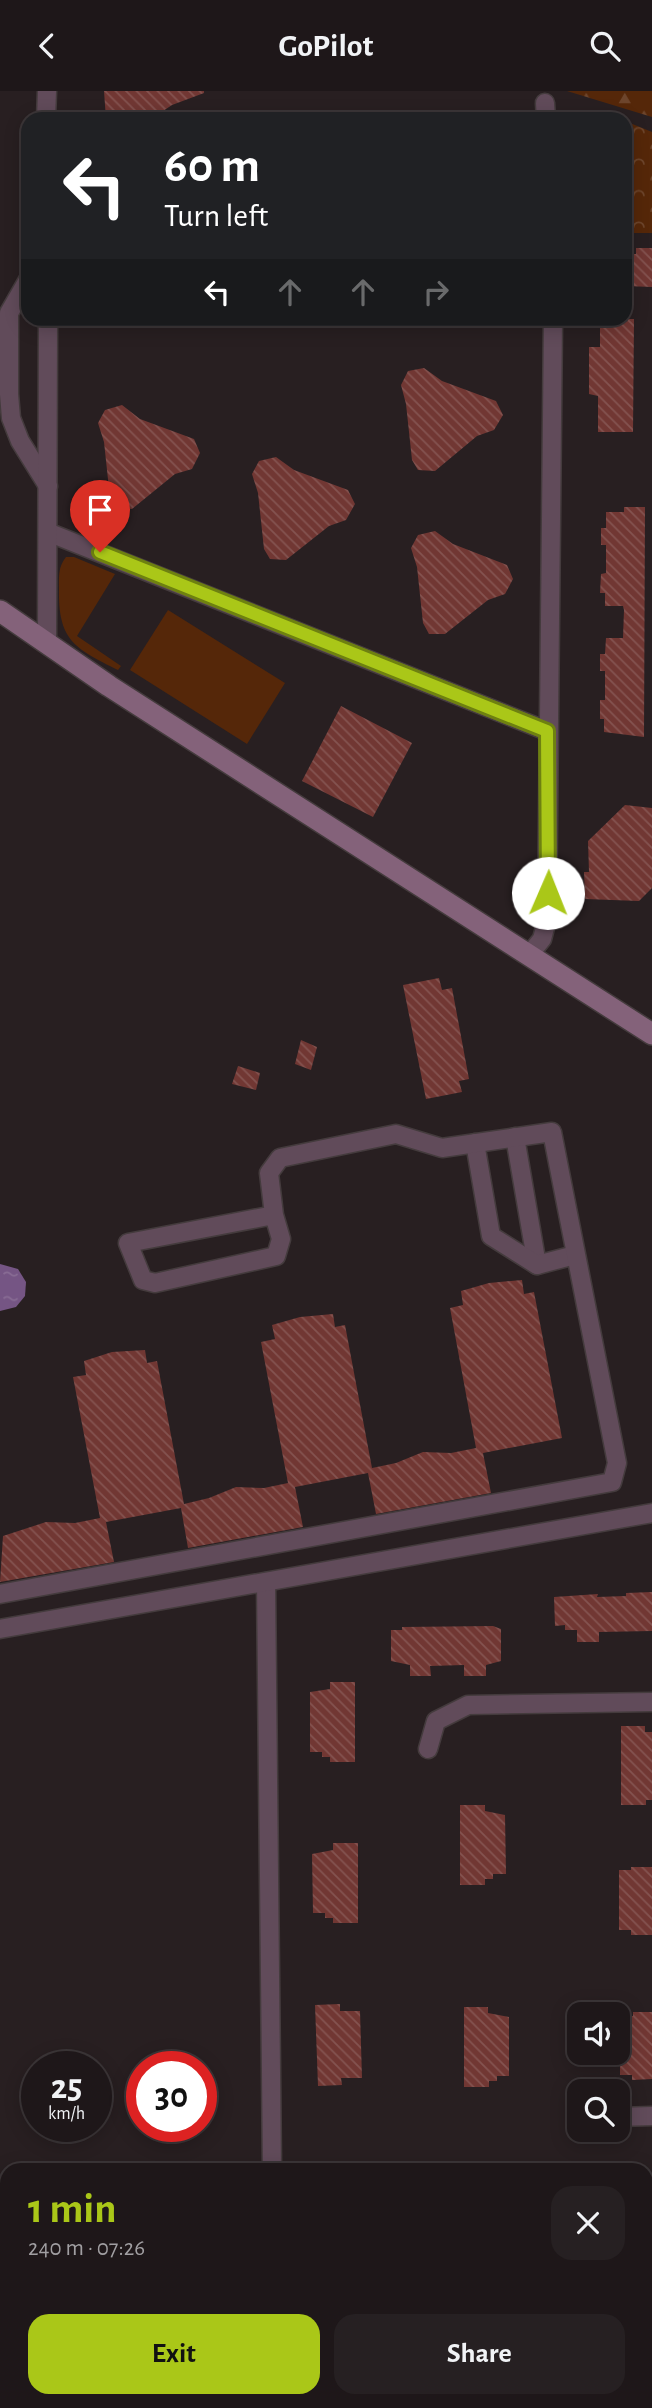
<!DOCTYPE html>
<html lang="en">
<head>
<meta charset="utf-8">
<style>
	body { margin:0; font-family:"Alegreya Sans",sans-serif; background:#262022; color:#f1f3f6; height:100vh; display:flex; flex-direction:column; font-size:26px; white-space:nowrap }
	* { box-sizing:border-box; margin:0 }
	p { font-size:23px; color:#a19fa2 }
	.icon { flex:none; width:38px; height:38px; fill:none; stroke:currentColor; stroke-width:2; stroke-linecap:round; stroke-linejoin:round }
	.map { position:relative; flex:1; overflow:hidden }
	.drawer { position:absolute; left:0px; top:2072px; width:653px; height:245px; display:flex; flex-direction:column; background:#1e1719; border-radius:21px 21px 0 0; box-shadow:0 4px 18px #0003,0 0 0 2px #3c3638 }
	.drawer>* { flex:none }
	.banner { position:absolute; left:21px; top:21px; width:611px; height:214px; border-radius:21px; box-shadow:0 4px 18px #0003,0 0 0 2px #3c3638; background:#202124; color:#fff; overflow:hidden }
	.tools { position:absolute; left:567px; top:1911px; display:grid; gap:14px }
	.tools a { display:grid; place-items:center; width:63px; height:63px; border-radius:14px; background:#1e1719; box-shadow:0 4px 18px #0003,0 0 0 2px #3c3638; font-size:35px }
	.speed { position:absolute; left:21px; top:1960px; display:flex; gap:14px; font-size:35px; font-weight:700; text-align:center }
	.speed>* { display:grid; place-content:center; width:91px; height:91px; border-radius:50%; background:#1e1719; box-shadow:0 4px 18px #0003,0 0 0 2px #3c3638; line-height:1 }
	.speed small { font-size:18px; font-weight:400 }
	.speed .limit { border:10px solid #d22; background:#fff; color:#111 }
	.pin { position:absolute; display:grid; place-items:center; width:60px; height:60px; color:#fff; margin:-72px -30px; border-radius:50% 50% 50% 0; rotate:-45deg; box-shadow:0 0 7px #0007 }
	.pin .icon { rotate:45deg }
	.me { position:absolute; width:77px; margin:-38px; rotate:1deg; stroke-linejoin:round; filter:drop-shadow(0 0 5px #0008) }
	.turn { display:flex; align-items:center; gap:24px; height:147px; padding:0 28px; font-size:32px }
	.turn .icon { width:91px; height:91px; stroke-width:2.5 }
	.turn b { display:block; font-size:49px; line-height:60px }
	.lanes { display:flex; align-items:center; height:66px; padding:0 28px; background:#0003; justify-content:center; gap:35px; direction:ltr }
	.lanes .off { opacity:.35 }
	.round { display:grid; place-items:center; flex:none; width:74px; height:74px; border-radius:21px; background:#262022 }
	.headline { display:flex; align-items:center; justify-content:space-between; height:119px; padding:0 28px }
	h1 { font-size:42px; font-weight:700; line-height:52px; color:#aac718 }
	.button { display:flex; gap:14px; margin-top:auto; padding:14px 28px }
	.button a { flex:1; height:80px; border-radius:21px; background:#aac718; color:#111; font-size:28px; font-weight:700; line-height:80px; text-align:center }
	.button a+a { background:#262022; color:#f1f3f6 }
	header { display:flex; justify-content:space-between; align-items:center; height:91px; padding:0 28px; background:#1e1719; font-size:32px; font-weight:700 }
	.map>svg:first-child { display:block }
	.green { fill:#552709 }
	.forest { fill:url(#forest-firs) }
	.park { fill:url(#park-crowns) }
	.water { fill:url(#water-ripples) }
	.building { fill:url(#building-back-hatch) }
	.lines { fill:none; stroke-linecap:round; stroke-linejoin:round }
	.street-casing { stroke:#443b3d; stroke-width:21 }
	.secondary-casing { stroke:#443b3d; stroke-width:24 }
	.street { stroke:#614b5a; stroke-width:18 }
	.secondary { stroke:#84627a; stroke-width:21 }
	.route-casing { stroke:#6e8110; stroke-width:18 }
	.route { stroke:#aac718; stroke-width:12 }
</style>
</head>
<body>
<header><svg class="icon" aria-label="back" viewBox="0 0 24 24"><path d="M15 5l-7 7 7 7"/></svg>GoPilot<svg class="icon" aria-label="search" viewBox="0 0 24 24"><circle cx="10" cy="10" r="6"/><path d="M15 15l6 6"/></svg></header>
<div class="map">
<svg width="652" height="2317" viewBox="0 0 652 2317">
	<defs>
		<pattern id="forest-firs" width="22" height="20" patternUnits="userSpaceOnUse" patternTransform="scale(1.75)"><rect width="22" height="20" fill="#552709"/><path d="M5 1l3.5 6h-7zM16 11l3.5 6h-7z" fill="#6d452c"/></pattern>
		<pattern id="park-crowns" width="20" height="18" patternUnits="userSpaceOnUse" patternTransform="scale(1.75)"><rect width="20" height="18" fill="#552709"/><path d="M2 6a3 3 0 1 1 6 0M12 15a3 3 0 1 1 6 0" fill="none" stroke="#6d452c"/></pattern>
		<pattern id="water-ripples" width="26" height="14" patternUnits="userSpaceOnUse" patternTransform="scale(1.75)"><rect width="26" height="14" fill="#755584"/><path d="M2 4q2-2 4 0t4 0M15 11q2-2 4 0t4 0" fill="none" stroke="#886c94"/></pattern>
		<pattern id="building-back-hatch" width="6" height="6" patternUnits="userSpaceOnUse" patternTransform="scale(1.75)"><rect width="6" height="6" fill="#713733"/><path d="M-1 5l2 2M0 0l6 6M5-1l2 2" fill="none" stroke="#845350"/></pattern>
	</defs>
	<rect width="100%" height="100%" fill="#281f21"/>
	<g class="green">
		<path d="M66,466H74L115,483L77,545L121,575L118,579C74,557 58,549 59,498C59,485 58,476 66,466Z"/>
		<polygon points="168,519 285,592 247,653 130,579"/>
	</g>
	<polygon class="forest" points="567,0 652,0 652,26"/>
	<polygon class="park" points="625,30 652,41 652,142 625,142"/>
	<polygon class="water" points="0,1173 18,1178 26,1191 25,1205 16,1216 0,1220"/>
	<g class="building">
		<polygon points="104,0 204,0 204,2 172,14 151,28 106,28"/>
		<polygon points="636,157 652,157 652,196 625,195 625,163 636,163"/>
		<polygon points="600,228 634,228 633,341 598,341 598,305 589,303 589,256 600,256"/>
		<polygon points="424,277 442,290 496,310 503,324 494,339 477,345 435,380 418,379 412,369 406,313 401,294 408,280"/>
		<polygon points="122,314 140,328 194,348 200,362 192,378 175,383 132,418 116,417 110,407 104,351 98,332 105,319"/>
		<polygon points="276,366 294,379 348,399 355,413 346,429 329,435 286,469 270,468 264,458 258,402 252,383 259,370"/>
		<polygon points="624,416 645,416 644,646 604,641 604,628 600,628 600,609 605,609 605,580 600,580 600,563 605,563 606,547 623,547 624,519 623,515 605,515 605,502 600,502 601,483 606,482 606,454 601,454 601,437 606,437 606,421 624,421"/>
		<polygon points="435,440 453,453 507,474 513,488 505,503 488,509 445,543 429,543 423,532 417,476 411,457 418,444"/>
		<polygon points="341,615 412,652 373,726 302,690"/>
		<polygon points="625,714 652,717 652,797 639,810 585,808 584,781 589,781 588,750"/>
		<polygon points="439,887 442,899 452,897 469,988 459,990 462,1001 426,1008 403,894"/>
		<polygon points="301,949 317,956 311,979 295,973"/>
		<polygon points="238,975 260,982 256,999 232,993"/>
		<polygon points="522,1189 524,1203 534,1201 562,1347 483,1362 491,1402 376,1423 368,1382 295,1396 303,1436 188,1457 181,1417 106,1431 114,1471 0,1491 3,1445 46,1431 75,1432 100,1427 73,1286 86,1284 84,1270 112,1261 145,1259 147,1272 157,1270 184,1413 209,1407 236,1396 264,1397 288,1392 261,1251 275,1248 272,1234 300,1226 333,1223 335,1236 345,1234 372,1377 396,1372 423,1361 451,1362 476,1357 450,1217 463,1214 461,1200 489,1192"/>
		<polygon points="652,1501 652,1540 599,1541 599,1551 577,1551 577,1539 565,1539 565,1534 555,1535 554,1506 598,1503 597,1506 626,1505 626,1502"/>
		<polygon points="493,1535 501,1538 501,1570 486,1574 486,1585 464,1585 464,1574 430,1575 431,1585 410,1585 410,1574 391,1570 391,1539 402,1539 402,1536"/>
		<polygon points="330,1591 355,1591 355,1671 330,1671 330,1666 322,1666 322,1661 310,1661 310,1601 330,1598"/>
		<polygon points="621,1635 645,1635 645,1641 652,1641 652,1709 646,1709 646,1714 621,1714"/>
		<polygon points="460,1714 485,1714 485,1720 505,1724 506,1783 493,1783 493,1788 485,1788 485,1794 460,1794"/>
		<polygon points="333,1752 358,1752 358,1832 333,1832 333,1827 325,1827 325,1822 313,1822 312,1763 333,1759"/>
		<polygon points="631,1776 652,1776 652,1844 631,1844 631,1839 619,1839 619,1779 631,1779"/>
		<polygon points="340,1913 340,1920 360,1920 362,1987 341,1987 342,1994 318,1995 315,1914"/>
		<polygon points="464,1916 488,1916 488,1922 509,1926 509,1985 497,1985 497,1990 489,1990 489,1996 464,1996"/>
		<polygon points="633,1921 652,1921 652,1988 632,1989 632,1984 620,1984 620,1925 633,1925"/>
	</g>
	<g class="lines">
		<defs>
			<g id="street">
				<polyline points="545,12 546,28"/>
				<polyline points="46,28 47,0"/>
				<polyline points="28,189 9,222 9,303 11,327 20,350 48,395"/>
				<polyline points="50,442 547,640"/>
				<polyline points="47,550 48,228"/>
				<polyline points="530,863 542,848 547,829 553,228"/>
				<polyline points="515,1046 537,1174"/>
				<polyline points="475,1052 491,1145 537,1174 575,1164"/>
				<polyline points="266,1491 272,2079"/>
				<polyline points="0,1503 612,1391 617,1372 552,1041 442,1057 396,1043 280,1067 269,1082 274,1124 128,1152 143,1189 155,1192 276,1165 281,1148 274,1124"/>
				<polyline points="0,1538 652,1422"/>
				<polyline points="428,1658 436,1630 468,1614 652,1611"/>
				<polyline points="618,2026 652,2025"/>
				<polyline points="275,2310 275,2317"/>
			</g>
			<polyline id="secondary" points="0,520 109,595 652,943"/>
		</defs>
		<use href="#street" class="street-casing"/>
		<use href="#secondary" class="secondary-casing"/>
		<use href="#street" class="street"/>
		<use href="#secondary" class="secondary"/>
	</g>
	<g class="lines">
		<defs>
			<polyline id="route" points="100,461 547,640 548,802"/>
		</defs>
		<use href="#route" class="route-casing"/>
		<use href="#route" class="route"/>
	</g>
</svg>
<div class="tools">
<a><svg class="icon" aria-label="sound" viewBox="0 0 24 24"><path d="M4 9h4l5-4v14l-5-4H4zM17 9q2 3 0 6"/></svg></a>
<a><svg class="icon" aria-label="search" viewBox="0 0 24 24"><circle cx="10" cy="10" r="6"/><path d="M15 15l6 6"/></svg></a>
</div>
<div class="speed"><div>25<small>km/h</small></div><div class="limit">30</div></div>
<div class="pin" style="left:100px;top:461px;background:#d93025"><svg class="icon" aria-label="arrive" viewBox="0 0 24 24"><path d="M6 21V4h12l-3 4 3 4H6"/></svg></div>
<svg class="me" style="left:548px;top:802px" viewBox="-20 -20 40 40"><circle r="19" fill="#fff"/><path d="M0-13L10 11 0 6-10 11z" fill="#aac718"/></svg>
<div class="banner">
<div class="turn"><svg class="icon" aria-label="left" viewBox="0 0 24 24"><path d="M17 20v-9H6M10 6l-5 5 5 5"/></svg><div><b>60 m</b>Turn left</div></div>
<div class="lanes"><svg class="icon" aria-label="left" viewBox="0 0 24 24"><path d="M17 20v-9H6M10 6l-5 5 5 5"/></svg><svg class="icon off" aria-label="ahead" viewBox="0 0 24 24"><path d="M12 20V5M6 11l6-6 6 6"/></svg><svg class="icon off" aria-label="ahead" viewBox="0 0 24 24"><path d="M12 20V5M6 11l6-6 6 6"/></svg><svg class="icon off" aria-label="right" viewBox="0 0 24 24"><path d="M7 20v-9h11M14 6l5 5-5 5"/></svg></div>
</div>
<section class="drawer">
<div class="headline"><div><h1>1 min</h1><p>240 m · 07:26</p></div><a class="round"><svg class="icon" aria-label="close" viewBox="0 0 24 24"><path d="M6 6l12 12M18 6L6 18"/></svg></a></div>
<div class="button"><a>Exit</a><a>Share</a></div>
</section>
</div>
</body>
</html>
